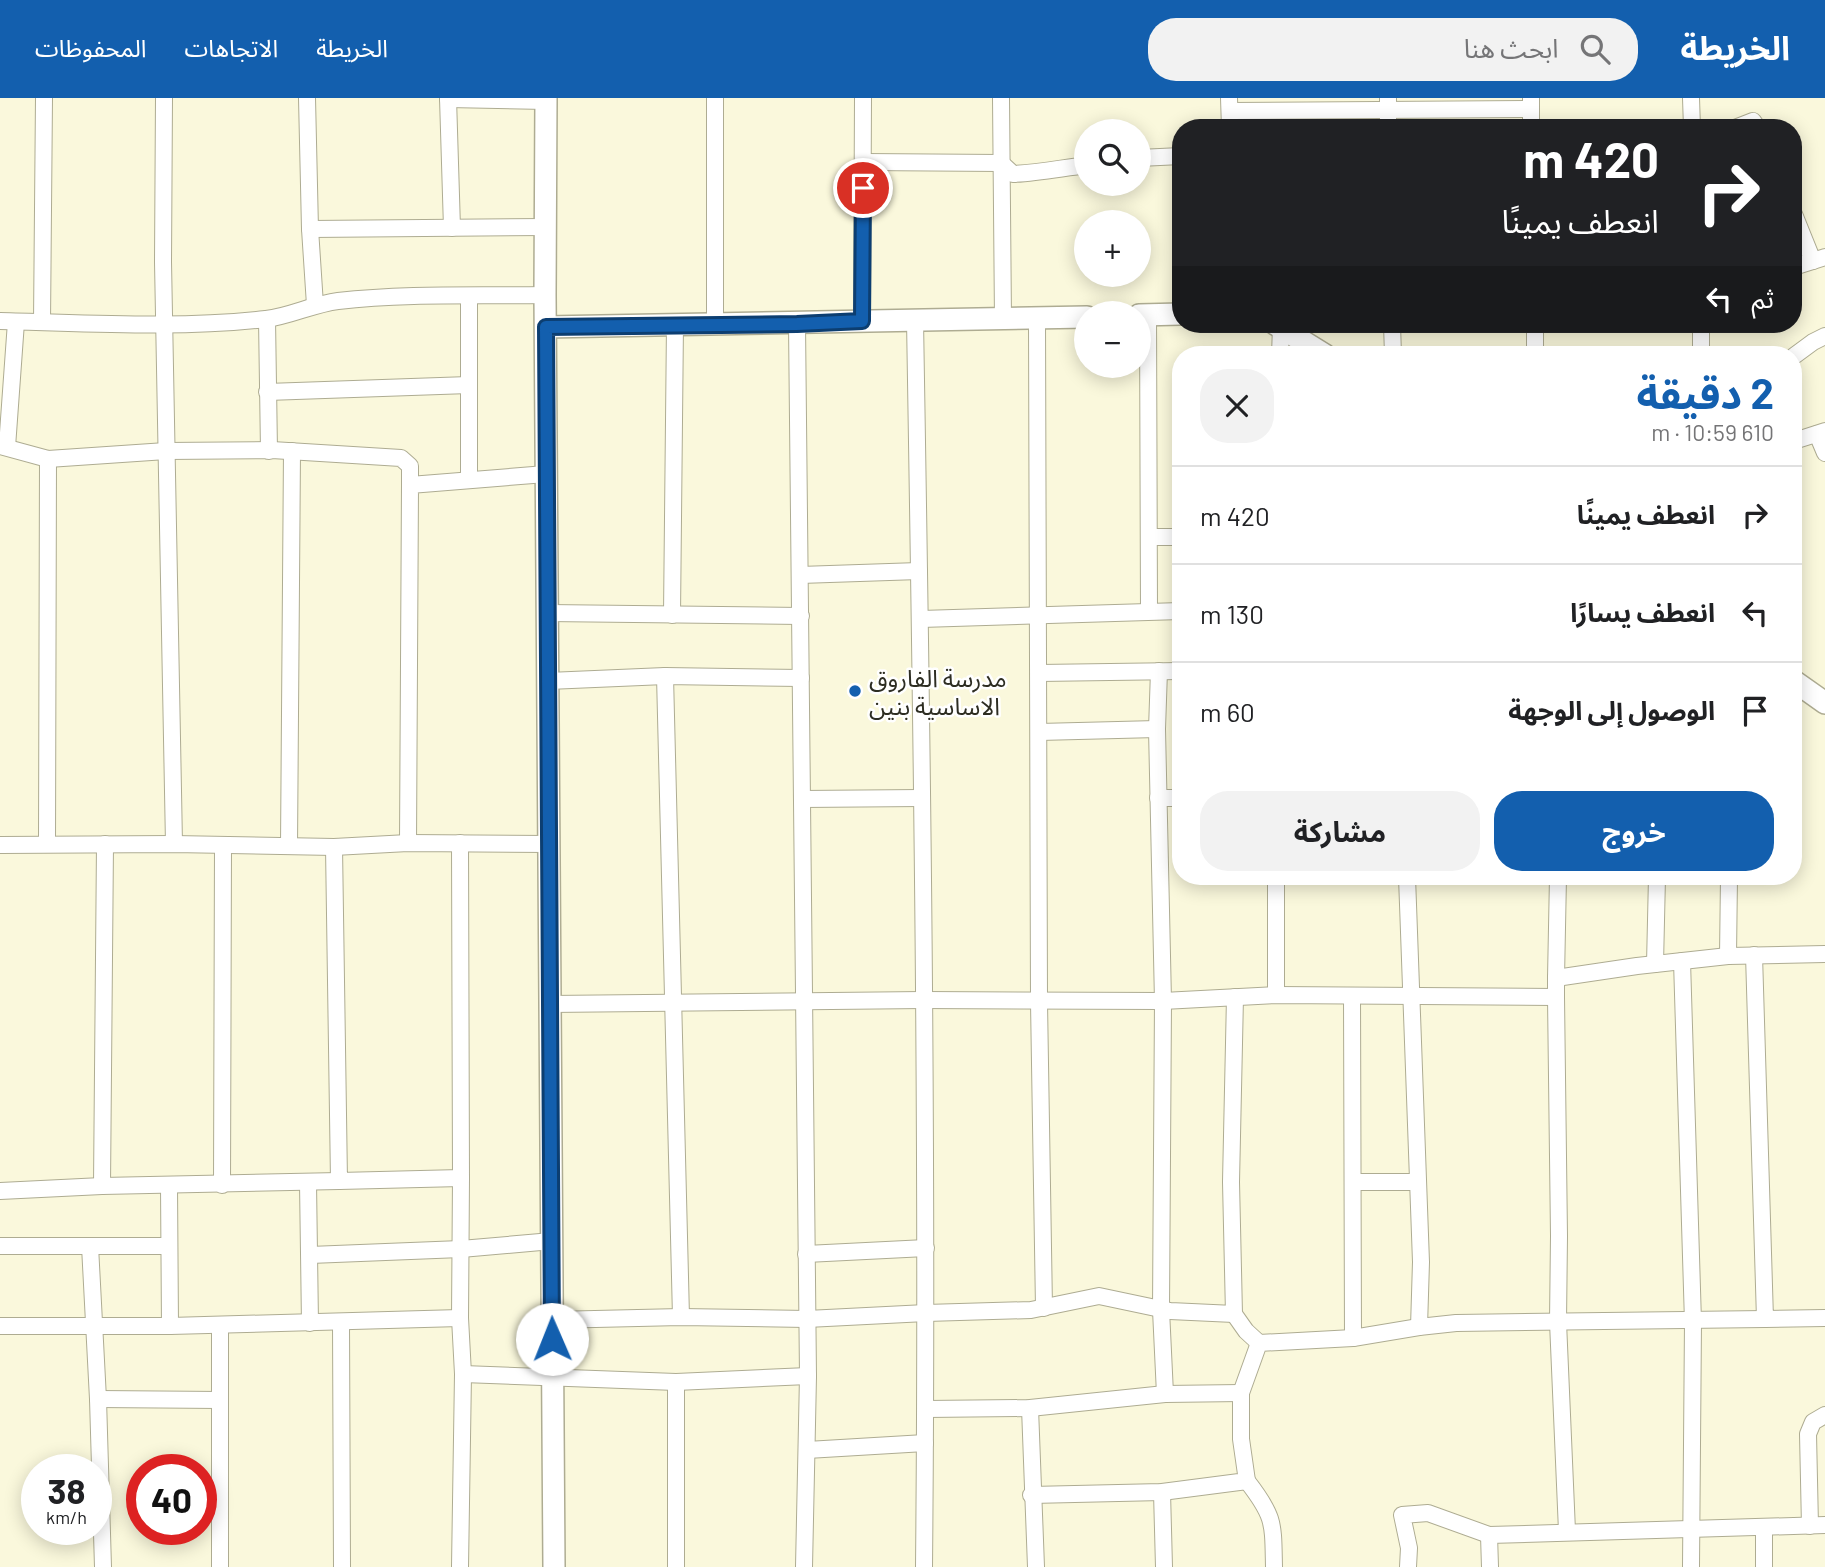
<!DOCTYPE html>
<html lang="ar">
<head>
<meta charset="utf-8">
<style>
	body { margin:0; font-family:Barlow,"Noto Sans Arabic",sans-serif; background:#f2f2f2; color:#202124; direction:rtl; height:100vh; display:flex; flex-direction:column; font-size:26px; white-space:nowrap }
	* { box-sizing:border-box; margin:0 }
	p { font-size:23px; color:#757577 }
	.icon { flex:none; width:38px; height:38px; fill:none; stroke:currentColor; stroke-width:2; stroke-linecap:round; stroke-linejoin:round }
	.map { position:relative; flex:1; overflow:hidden; direction:ltr }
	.drawer { position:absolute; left:1172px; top:248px; width:630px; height:539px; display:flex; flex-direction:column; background:#fff; border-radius:28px; box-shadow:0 4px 18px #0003; direction:rtl }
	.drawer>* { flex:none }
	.hud { position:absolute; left:1172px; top:21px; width:630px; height:214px; border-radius:28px; box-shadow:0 4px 18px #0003; direction:rtl; background:#202124; color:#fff; overflow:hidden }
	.controls { position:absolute; left:1074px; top:21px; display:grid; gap:14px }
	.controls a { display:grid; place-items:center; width:77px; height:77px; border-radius:50%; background:#fff; box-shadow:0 4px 18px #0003; font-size:35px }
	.speed { position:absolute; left:21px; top:1356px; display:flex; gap:14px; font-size:35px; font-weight:700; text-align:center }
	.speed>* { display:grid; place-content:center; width:91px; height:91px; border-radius:50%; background:#fff; box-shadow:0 4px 18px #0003; line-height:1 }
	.speed small { font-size:18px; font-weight:400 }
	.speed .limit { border:10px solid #d22; background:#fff; color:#111 }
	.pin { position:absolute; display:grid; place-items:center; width:60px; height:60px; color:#fff; margin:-30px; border:4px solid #fff; border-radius:50%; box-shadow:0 2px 7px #0007 }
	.me { position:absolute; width:77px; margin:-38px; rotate:359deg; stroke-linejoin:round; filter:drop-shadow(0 0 5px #0008) }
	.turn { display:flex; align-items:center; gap:24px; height:147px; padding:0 28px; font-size:32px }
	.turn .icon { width:91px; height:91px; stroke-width:2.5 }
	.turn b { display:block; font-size:49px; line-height:60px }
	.then { display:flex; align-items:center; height:66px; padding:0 28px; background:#0003; gap:14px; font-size:26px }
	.round { display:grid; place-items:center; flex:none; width:74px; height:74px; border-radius:28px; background:#f2f2f2 }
	.headline { display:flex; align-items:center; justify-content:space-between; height:119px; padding:0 28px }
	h1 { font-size:42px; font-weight:700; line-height:52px; color:#135fae }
	.cta { display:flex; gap:14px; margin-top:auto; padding:14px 28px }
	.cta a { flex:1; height:80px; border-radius:28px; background:#135fae; color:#fff; font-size:28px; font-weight:700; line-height:80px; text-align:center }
	.cta a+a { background:#f2f2f2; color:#202124 }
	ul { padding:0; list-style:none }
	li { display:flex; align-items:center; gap:21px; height:98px; padding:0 28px; border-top:2px solid #e0e0e0 }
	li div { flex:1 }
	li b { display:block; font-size:26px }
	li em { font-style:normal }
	header { display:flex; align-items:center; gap:42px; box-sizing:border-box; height:98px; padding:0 35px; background:#135fae; color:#fff }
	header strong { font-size:33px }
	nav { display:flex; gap:38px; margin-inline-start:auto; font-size:24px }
	.search { width:490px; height:63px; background:#f2f2f2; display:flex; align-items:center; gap:18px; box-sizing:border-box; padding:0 24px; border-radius:28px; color:#757577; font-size:26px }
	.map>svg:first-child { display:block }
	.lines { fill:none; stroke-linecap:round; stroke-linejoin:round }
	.minor-casing { stroke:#aeac92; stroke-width:18 }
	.tertiary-casing { stroke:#aeac92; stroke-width:24 }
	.minor { stroke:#fff; stroke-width:16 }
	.tertiary { stroke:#fff; stroke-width:21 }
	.route-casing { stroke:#0c3e71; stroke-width:18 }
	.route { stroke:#135fae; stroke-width:12 }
	.poi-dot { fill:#135fae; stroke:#fff; stroke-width:2.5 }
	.labels { text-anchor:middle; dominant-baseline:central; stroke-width:5; stroke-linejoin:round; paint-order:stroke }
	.poi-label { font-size:24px; fill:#2d2d22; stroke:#fff; text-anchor:start }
</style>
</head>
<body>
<header>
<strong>الخريطة</strong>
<div class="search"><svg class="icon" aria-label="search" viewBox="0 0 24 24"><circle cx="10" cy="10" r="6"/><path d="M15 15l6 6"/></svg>ابحث هنا</div>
<nav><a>الخريطة</a><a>الاتجاهات</a><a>المحفوظات</a></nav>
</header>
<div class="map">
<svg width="1825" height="1469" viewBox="0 0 1825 1469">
	<rect width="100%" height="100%" fill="#faf8dc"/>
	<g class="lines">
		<defs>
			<g id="minor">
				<polyline points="164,0 163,164 174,746"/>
				<polyline points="307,0 310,131 315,207"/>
				<polyline points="448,0 452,130"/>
				<polyline points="715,0 715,226"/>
				<polyline points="1001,0 1003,222"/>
				<polyline points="1229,0 1230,30"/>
				<polyline points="1388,0 1388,30"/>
				<polyline points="1531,0 1531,30"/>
				<polyline points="1691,0 1692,30"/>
				<polyline points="448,1 546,3"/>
				<polyline points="1230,13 1531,11"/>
				<polyline points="1735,30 1753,23 1758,30"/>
				<polyline points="1139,60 1181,58"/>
				<path d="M863,64L1001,65L1013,76C1037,75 1062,70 1087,67"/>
				<polyline points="1794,116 1813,163"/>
				<polyline points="310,131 546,129"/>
				<polyline points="1794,169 1825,159"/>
				<polyline points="1148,217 1149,513"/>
				<polyline points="267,221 269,353"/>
				<path d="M915,222C922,637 928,1053 924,1469"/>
				<polyline points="1037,222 1039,904 1044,1210"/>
				<path d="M0,223C88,225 178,231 266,221C291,218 313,206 338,203C406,195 477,198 545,197"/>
				<polyline points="862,223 863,0"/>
				<polyline points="42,224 44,0"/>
				<polyline points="797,226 808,1278 804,1469"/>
				<polyline points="1392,226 1393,257"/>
				<polyline points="1701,226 1701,257"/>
				<polyline points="1280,257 1281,228"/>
				<polyline points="1535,257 1535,226"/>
				<polyline points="1794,258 1813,244 1825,238"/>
				<polyline points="267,294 469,287"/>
				<polyline points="1817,336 1825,355"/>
				<polyline points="1794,343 1825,333"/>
				<polyline points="0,348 48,361 166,353 272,352 401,360 410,368 410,387"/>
				<polyline points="7,349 16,224"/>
				<polyline points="469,382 469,199"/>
				<polyline points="1150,439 1181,439"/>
				<polyline points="800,477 919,473"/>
				<polyline points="547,515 801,518"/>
				<polyline points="672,517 675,226"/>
				<polyline points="921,521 1181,513"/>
				<polyline points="1159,573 1157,631 1163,903 1161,1212 1165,1296"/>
				<polyline points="1039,575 1181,573"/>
				<polyline points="665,578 681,1219"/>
				<polyline points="548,583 665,578 801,580"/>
				<polyline points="1039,634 1157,631"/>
				<polyline points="1158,700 1181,700"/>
				<polyline points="802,701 921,700"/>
				<polyline points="408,745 410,387 546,376"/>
				<polyline points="47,746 48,361"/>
				<polyline points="105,746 102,1088 339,1083"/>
				<polyline points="0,747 174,746 334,749 408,745 550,746"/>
				<polyline points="289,748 292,353"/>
				<polyline points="334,749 339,1083 461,1080 460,745"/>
				<polyline points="1276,779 1276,897"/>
				<polyline points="1407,779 1421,1164 1419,1229"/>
				<polyline points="1754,857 1765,1221 1825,1220"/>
				<polyline points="1728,858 1729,779"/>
				<polyline points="1682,863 1693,1224 1691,1469"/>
				<polyline points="1655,866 1657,779"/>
				<polyline points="1556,880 1558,779"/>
				<polyline points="1352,898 1353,1240"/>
				<polyline points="1556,899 1559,1138 1558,1224 1567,1433"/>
				<polyline points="550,906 923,902 1163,903 1276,897 1556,899 1556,880 1637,868 1728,858 1825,856"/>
				<polyline points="1353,1084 1417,1084"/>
				<polyline points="308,1085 310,1225"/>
				<polyline points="222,1087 223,748"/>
				<polyline points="169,1088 170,1228"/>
				<polyline points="0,1093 102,1088"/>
				<polyline points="0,1148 168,1148"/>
				<polyline points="90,1148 98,1301 103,1469"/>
				<polyline points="806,1156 926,1150"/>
				<polyline points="310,1157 461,1151 552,1143"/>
				<polyline points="1234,1216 1246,1233 1259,1245"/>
				<polyline points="552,1222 681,1219 807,1221 926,1215 1031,1212 1099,1198 1170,1213 1234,1216 1231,1084 1235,899"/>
				<polyline points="341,1224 342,1469"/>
				<polyline points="0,1228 170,1228 460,1220"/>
				<polyline points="463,1276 676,1284 808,1278"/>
				<polyline points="98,1301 220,1302"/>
				<polyline points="1030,1310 1036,1469"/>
				<polyline points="926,1311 1030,1310 1165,1296 1241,1295"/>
				<polyline points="807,1352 925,1345"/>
				<path d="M1247,1383C1275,1419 1273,1425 1274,1469"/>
				<polyline points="1162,1394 1164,1469"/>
				<polyline points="1031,1397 1162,1394 1247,1383 1241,1341 1241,1295 1259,1245 1353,1240 1419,1229 1456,1225 1765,1221"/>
				<polyline points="1810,1428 1808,1336 1813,1324 1825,1317"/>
				<polyline points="1764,1431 1764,1469"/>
				<polyline points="1489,1437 1490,1469"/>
				<polyline points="220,1469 220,1227"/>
				<polyline points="460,1469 463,1276 460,1220 461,1080"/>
				<polyline points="676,1469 676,1284"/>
				<polyline points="1408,1469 1409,1450 1402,1417 1428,1415 1489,1437 1825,1427"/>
			</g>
			<g id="tertiary">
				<polyline points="546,0 545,197 554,1469"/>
				<polyline points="1139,217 1181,216"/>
				<polyline points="1275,226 1325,257"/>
				<polyline points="546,229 1087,219"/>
				<polyline points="1794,583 1825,605"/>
			</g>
		</defs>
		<use href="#minor" class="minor-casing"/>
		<use href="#tertiary" class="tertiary-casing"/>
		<use href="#minor" class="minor"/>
		<use href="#tertiary" class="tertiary"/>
	</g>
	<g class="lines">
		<defs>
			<polyline id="route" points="552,1241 546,229 797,226 862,223 863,90"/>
		</defs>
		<use href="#route" class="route-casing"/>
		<use href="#route" class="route"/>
	</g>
	<circle class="poi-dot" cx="855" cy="593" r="7"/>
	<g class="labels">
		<g class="poi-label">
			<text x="869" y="579">مدرسة الفاروق<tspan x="869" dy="28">الاساسية بنين</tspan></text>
		</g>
	</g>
</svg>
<div class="controls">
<a><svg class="icon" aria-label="search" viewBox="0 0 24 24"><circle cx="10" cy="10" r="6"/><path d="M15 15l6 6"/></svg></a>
<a>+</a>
<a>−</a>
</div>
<div class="speed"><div>38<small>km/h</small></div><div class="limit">40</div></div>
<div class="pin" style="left:863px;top:90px;background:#d93025"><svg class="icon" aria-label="arrive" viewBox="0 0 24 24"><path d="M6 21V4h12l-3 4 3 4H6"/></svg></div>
<svg class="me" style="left:552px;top:1241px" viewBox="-20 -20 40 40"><circle r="19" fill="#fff"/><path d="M0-13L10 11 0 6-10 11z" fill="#135fae"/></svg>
<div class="hud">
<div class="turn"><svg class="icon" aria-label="right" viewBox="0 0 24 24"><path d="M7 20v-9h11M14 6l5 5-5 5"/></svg><div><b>420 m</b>انعطف يمينًا</div></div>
<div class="then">ثم<svg class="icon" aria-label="left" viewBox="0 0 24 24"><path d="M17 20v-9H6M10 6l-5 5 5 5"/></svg></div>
</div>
<section class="drawer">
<div class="headline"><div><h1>2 دقيقة</h1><p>610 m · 10:59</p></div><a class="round"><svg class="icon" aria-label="close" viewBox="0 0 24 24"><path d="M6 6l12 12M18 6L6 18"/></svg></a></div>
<ul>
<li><svg class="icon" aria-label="right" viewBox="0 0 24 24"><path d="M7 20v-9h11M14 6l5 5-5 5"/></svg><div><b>انعطف يمينًا</b></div><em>420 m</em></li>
<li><svg class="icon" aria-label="left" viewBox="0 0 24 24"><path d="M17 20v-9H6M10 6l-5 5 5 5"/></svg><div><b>انعطف يسارًا</b></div><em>130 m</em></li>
<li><svg class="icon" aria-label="arrive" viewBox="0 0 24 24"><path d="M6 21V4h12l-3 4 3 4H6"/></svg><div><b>الوصول إلى الوجهة</b></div><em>60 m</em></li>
</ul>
<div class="cta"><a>خروج</a><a>مشاركة</a></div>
</section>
</div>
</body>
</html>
